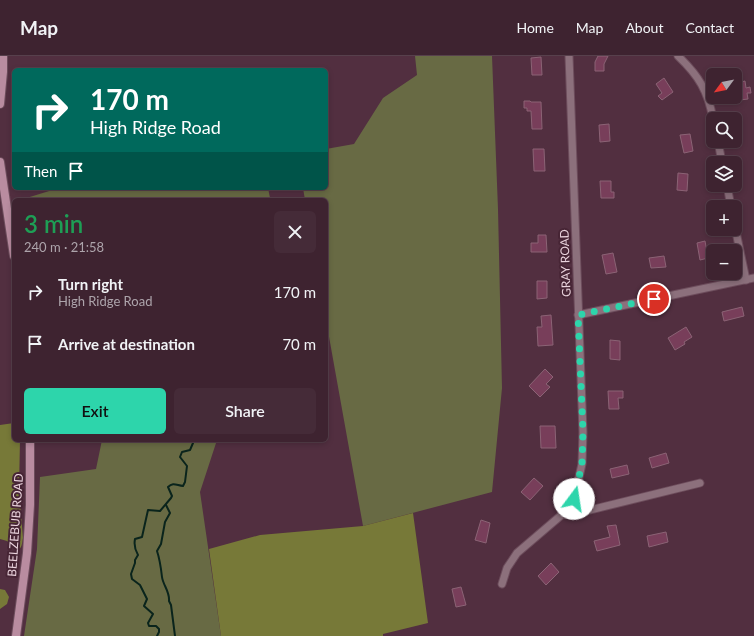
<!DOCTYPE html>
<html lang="en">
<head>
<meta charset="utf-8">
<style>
	body { margin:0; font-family:Lato,sans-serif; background:#452b38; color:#f1f3f6; height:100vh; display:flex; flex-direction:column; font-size:15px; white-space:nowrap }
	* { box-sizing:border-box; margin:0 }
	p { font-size:13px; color:#ada4ab }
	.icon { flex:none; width:22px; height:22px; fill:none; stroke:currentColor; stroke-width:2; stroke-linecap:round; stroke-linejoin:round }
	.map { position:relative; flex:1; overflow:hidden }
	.panel { position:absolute; left:12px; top:142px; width:316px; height:244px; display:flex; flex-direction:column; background:#3e2330; border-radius:6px; box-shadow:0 2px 6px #0003,0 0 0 1px #57404c }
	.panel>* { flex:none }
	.top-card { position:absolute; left:12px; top:12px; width:316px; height:122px; border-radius:6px; box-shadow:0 2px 6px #0003,0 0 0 1px #57404c; background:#00695c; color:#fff; overflow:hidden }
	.needle { width:26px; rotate:238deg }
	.fabs { position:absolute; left:706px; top:12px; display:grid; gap:8px }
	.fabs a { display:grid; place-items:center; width:36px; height:36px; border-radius:6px; background:#3e2330; box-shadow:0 2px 6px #0003,0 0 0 1px #57404c; font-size:20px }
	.pin { position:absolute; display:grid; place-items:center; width:34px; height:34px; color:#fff; margin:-17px; border:2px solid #fff; border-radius:50%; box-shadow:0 1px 4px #0007 }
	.me { position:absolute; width:44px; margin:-22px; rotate:14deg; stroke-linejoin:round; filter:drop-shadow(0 0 3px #0008) }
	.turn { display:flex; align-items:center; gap:14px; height:84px; padding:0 12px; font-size:18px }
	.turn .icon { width:52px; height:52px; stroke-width:2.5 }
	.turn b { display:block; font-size:28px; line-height:34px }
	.then { display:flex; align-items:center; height:38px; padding:0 12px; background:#0003; gap:8px; font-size:15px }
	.round { display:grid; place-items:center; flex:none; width:42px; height:42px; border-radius:6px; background:#452b38 }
	.overview { display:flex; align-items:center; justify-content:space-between; height:68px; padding:0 12px }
	h1 { font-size:24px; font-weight:600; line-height:30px; color:#1e9e55 }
	.button { display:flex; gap:8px; margin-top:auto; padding:8px 12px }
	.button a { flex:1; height:46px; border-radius:6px; background:#2dd5ab; color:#111; font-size:16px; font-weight:600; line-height:46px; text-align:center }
	.button a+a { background:#452b38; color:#f1f3f6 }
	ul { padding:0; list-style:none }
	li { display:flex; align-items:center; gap:12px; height:52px; padding:0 12px }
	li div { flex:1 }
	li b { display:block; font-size:15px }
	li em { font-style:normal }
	header { display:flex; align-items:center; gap:24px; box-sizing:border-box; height:56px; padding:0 20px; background:#3e2330; border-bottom:1px solid #57404c }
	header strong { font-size:19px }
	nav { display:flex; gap:22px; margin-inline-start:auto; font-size:14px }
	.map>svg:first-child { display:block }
	.green { fill:#686a44 }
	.forest { fill:#777938 }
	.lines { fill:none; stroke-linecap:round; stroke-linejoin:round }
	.stream { stroke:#0a241c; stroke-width:2 }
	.building { fill:#783e5a; stroke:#8b6375 }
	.street-casing { stroke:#6d4d5c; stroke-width:9 }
	.secondary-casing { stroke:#6d4d5c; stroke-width:10 }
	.street { stroke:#8c707c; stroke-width:7 }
	.secondary { stroke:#b98ca0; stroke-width:8 }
	.route { stroke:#2dd5ab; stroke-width:7; stroke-dasharray:0 12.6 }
	.labels { text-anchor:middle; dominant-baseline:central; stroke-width:4; stroke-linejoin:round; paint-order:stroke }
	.street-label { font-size:12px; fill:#ead3dd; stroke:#472535 }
</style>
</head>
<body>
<header>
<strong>Map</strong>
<nav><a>Home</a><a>Map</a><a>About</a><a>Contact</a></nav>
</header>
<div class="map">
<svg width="754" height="580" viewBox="0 0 754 580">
	<rect width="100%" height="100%" fill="#522f40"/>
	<g class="green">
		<polygon points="415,0 492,0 498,153 502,332 492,436 363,470 326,264 326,144 305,144 303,132 326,132 326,93 354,88 383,42 417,19"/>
		<polygon points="59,132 268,132 270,142 258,144 20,144"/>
		<polygon points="102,384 217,384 200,436 221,580 24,580 37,493 40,421 96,413"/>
	</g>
	<g class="forest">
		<path d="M14,367V384H20L19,434L23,482C22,487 22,492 18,494L7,485L0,483V369Z"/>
		<polygon points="413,457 428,567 383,578 383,580 221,580 209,493 260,479 363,470"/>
		<polygon points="0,533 5,534 9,541 7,548 0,553"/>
	</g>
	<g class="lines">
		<g class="stream">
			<path d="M166,449L170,457L165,466L161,488L157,495C160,504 161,512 162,521C163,529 170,536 169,545L171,549L175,580"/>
			<path d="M157,580L159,576V573L156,570H149L148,567L153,558L144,550L147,543L140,529L132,523L131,518L135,507V504L138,499C135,494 134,488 135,483L142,481L148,454L160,455L171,442L172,440L168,431C173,426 176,429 183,430L185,426L187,410L180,401L182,396L190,394L193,387L191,384"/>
		</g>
	</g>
	<g class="building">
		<polygon points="598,0 608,0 604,8 604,15 595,15 595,6"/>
		<polygon points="541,1 542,19 532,19 531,2"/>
		<polygon points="664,22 673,36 662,44 658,40 662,37 656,28"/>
		<polygon points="745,25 746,32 750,31 751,37 747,37 748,43 740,44 737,27"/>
		<polygon points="524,45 530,45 531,46 541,46 542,73 532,73 531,55 527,55 527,52 524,52"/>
		<polygon points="609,68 610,85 600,86 599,69"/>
		<polygon points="690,78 693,95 684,97 680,79"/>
		<polygon points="533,93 544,93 545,115 534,115"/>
		<polygon points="678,117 688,118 687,135 677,134"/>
		<polygon points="600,125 611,125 611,136 614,136 614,142 601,142"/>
		<polygon points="538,179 546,179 547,196 531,196 531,187 538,187"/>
		<polygon points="705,185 708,202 700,204 697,187"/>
		<polygon points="613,197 617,216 606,218 602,199"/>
		<polygon points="664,200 666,211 651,212 649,202"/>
		<polygon points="537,225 547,225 547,242 537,243"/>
		<polygon points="742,251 744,260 724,265 722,256"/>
		<polygon points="551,259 553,289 538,290 537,271 542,271 541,260"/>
		<polygon points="686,271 692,281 684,286 685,288 675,294 668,282"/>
		<polygon points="610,284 620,285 620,304 610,303"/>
		<polygon points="545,313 553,321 546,328 550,331 540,341 529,330"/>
		<polygon points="608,335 623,335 623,342 618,342 619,353 609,353"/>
		<polygon points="540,370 555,370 556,392 541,392"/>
		<polygon points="666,397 669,407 652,412 649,402"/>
		<polygon points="627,409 629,418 612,422 610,413"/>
		<polygon points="534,422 543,430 530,444 521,436"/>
		<polygon points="481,464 490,467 486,487 475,484"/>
		<polygon points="616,469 620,489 597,495 594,485 610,481 607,470"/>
		<polygon points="666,476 668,486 649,491 647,480"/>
		<polygon points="551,507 559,516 546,529 538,520"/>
		<polygon points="461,531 466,549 456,551 452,533"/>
	</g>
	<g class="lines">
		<defs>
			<g id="street">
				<path d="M678,0C699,20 708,35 713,63"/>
				<polyline points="718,85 722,107"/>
				<polyline points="727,129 731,151"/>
				<polyline points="735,171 746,224"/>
				<polyline points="578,259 754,222"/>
				<polyline points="565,456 573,457 586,455 700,427"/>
				<polyline points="502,528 507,512 517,497 565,456 574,443 582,408 583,376 569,0"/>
			</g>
			<g id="secondary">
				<polyline points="0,48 3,16 3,0"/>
				<polyline points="0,106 14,200"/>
				<polyline points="16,580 27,497 30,449 30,384"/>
			</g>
		</defs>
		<use href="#street" class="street-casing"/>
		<use href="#secondary" class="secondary-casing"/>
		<use href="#street" class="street"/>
		<use href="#secondary" class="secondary"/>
	</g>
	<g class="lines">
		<polyline class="route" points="574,443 582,408 583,376 578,259 654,243"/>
	</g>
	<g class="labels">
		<g class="street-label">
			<text transform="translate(565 207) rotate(-92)">GRAY ROAD</text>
			<text transform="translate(15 469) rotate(-86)">BEELZEBUB ROAD</text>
		</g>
	</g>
</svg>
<div class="fabs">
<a><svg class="needle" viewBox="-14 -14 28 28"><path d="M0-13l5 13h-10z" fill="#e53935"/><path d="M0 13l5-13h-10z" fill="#ada4ab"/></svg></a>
<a><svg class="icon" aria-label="search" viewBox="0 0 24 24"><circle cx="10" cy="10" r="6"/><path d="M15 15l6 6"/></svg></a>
<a><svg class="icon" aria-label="layers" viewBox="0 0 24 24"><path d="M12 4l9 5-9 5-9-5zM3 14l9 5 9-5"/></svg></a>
<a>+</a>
<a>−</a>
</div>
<div class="pin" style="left:654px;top:243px;background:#d93025"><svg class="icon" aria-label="arrive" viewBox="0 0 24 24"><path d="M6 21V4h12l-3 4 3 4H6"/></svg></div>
<svg class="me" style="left:574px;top:443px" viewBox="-20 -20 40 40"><circle r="19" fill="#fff"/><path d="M0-13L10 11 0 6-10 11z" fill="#2dd5ab"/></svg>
<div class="top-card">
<div class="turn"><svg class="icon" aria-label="right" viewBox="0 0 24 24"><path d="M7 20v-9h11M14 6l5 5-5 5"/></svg><div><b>170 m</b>High Ridge Road</div></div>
<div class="then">Then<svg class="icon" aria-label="arrive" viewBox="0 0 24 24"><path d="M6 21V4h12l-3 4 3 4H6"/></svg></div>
</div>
<section class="panel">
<div class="overview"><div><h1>3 min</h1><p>240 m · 21:58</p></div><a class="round"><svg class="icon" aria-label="close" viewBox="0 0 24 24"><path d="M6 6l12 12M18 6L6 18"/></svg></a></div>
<ul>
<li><svg class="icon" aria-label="right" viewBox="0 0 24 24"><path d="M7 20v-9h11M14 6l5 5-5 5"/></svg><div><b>Turn right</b><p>High Ridge Road</p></div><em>170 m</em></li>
<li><svg class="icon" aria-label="arrive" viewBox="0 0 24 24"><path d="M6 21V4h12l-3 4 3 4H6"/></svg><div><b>Arrive at destination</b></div><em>70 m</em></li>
</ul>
<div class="button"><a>Exit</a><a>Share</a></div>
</section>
</div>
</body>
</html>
